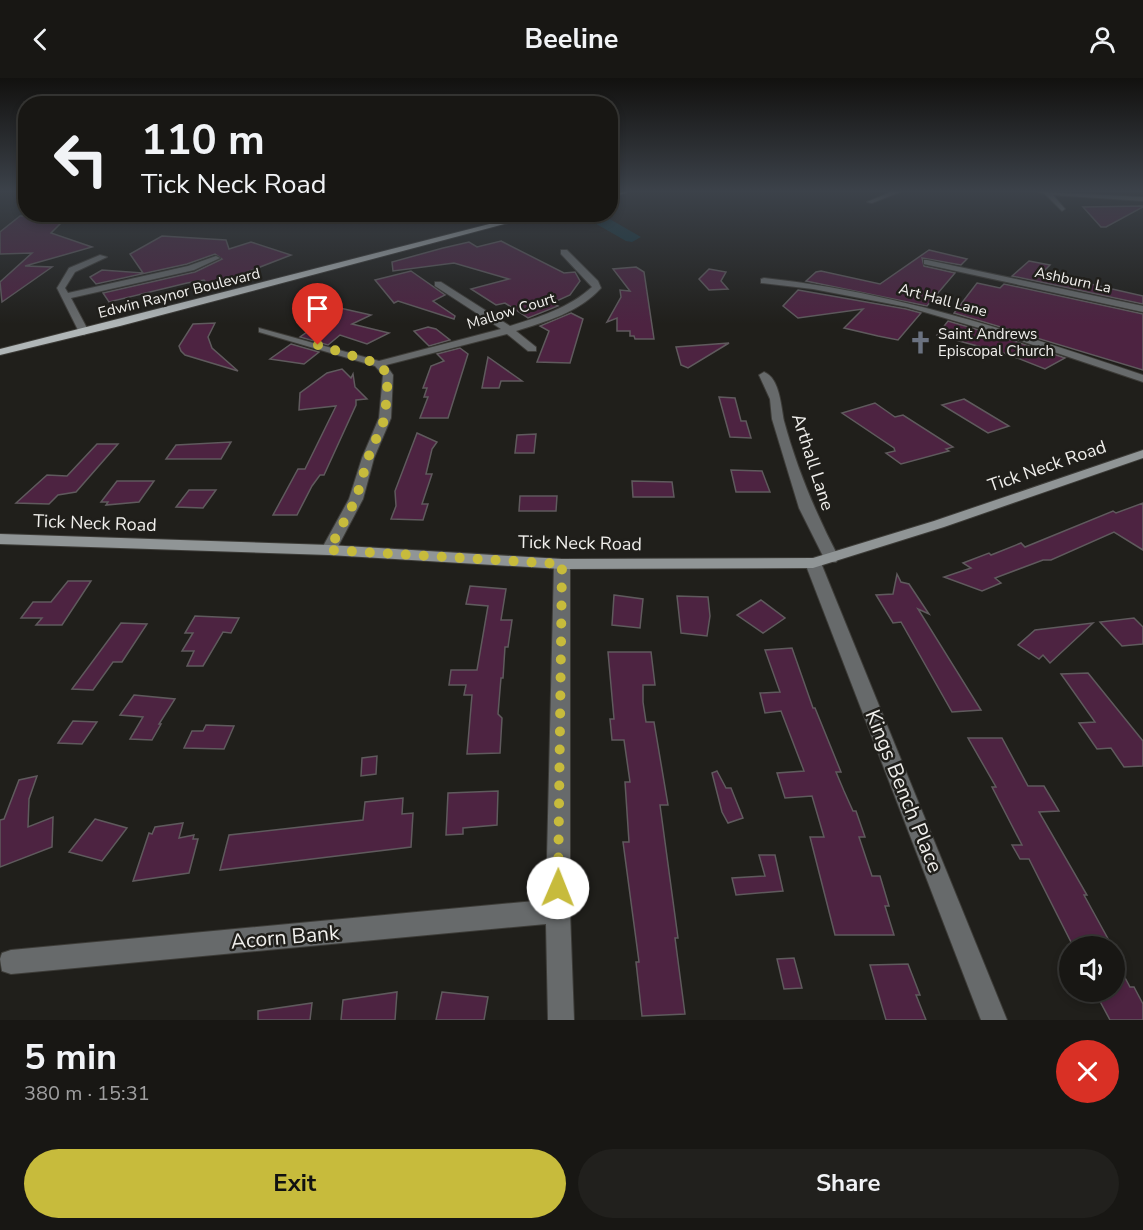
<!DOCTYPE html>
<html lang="en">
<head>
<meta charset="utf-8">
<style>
	body { margin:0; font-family:"Nunito Sans",sans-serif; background:#21201d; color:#f1f3f6; height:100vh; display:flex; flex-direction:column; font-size:22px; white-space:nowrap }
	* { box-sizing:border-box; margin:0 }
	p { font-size:20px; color:#9f9fa0 }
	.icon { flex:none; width:33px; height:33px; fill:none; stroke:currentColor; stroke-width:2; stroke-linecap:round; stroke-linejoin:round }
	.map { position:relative; height:942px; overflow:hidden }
	.panel { display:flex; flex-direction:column; background:#181714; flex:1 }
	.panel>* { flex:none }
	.banner { position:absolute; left:18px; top:18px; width:600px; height:126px; border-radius:24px; box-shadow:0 3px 9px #0003,0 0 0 2px #363634; background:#181714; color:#f1f3f6; overflow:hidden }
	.controls { position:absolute; left:1059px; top:858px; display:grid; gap:12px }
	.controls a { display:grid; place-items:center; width:66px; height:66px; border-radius:50%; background:#181714; box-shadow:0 3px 9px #0003,0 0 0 2px #363634; font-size:30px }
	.pin { position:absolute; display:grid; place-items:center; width:51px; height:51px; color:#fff; margin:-62px -26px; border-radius:50% 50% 50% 0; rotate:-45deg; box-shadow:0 0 6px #0007 }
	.pin .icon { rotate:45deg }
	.me { position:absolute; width:66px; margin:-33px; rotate:1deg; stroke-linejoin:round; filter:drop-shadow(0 0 4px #0008) }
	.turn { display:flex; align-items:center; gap:21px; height:126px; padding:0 24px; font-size:27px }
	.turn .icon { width:78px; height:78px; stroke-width:2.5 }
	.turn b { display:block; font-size:42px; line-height:51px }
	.round { display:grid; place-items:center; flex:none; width:63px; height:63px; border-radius:32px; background:#21201d }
	.summary { display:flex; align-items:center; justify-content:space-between; height:102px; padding:0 24px }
	h1 { font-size:36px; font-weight:700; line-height:45px }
	.action { display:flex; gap:12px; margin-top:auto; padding:12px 24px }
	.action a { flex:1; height:69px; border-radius:36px; background:#c7bb3c; color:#111; font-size:24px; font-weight:700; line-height:69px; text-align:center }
	.action a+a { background:#21201d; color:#f1f3f6 }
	header { display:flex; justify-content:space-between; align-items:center; height:78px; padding:0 24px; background:#181714; font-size:27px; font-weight:700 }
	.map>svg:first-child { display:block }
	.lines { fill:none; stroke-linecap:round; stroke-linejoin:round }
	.river { fill:#123741; fill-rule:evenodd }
	.building { fill:#4d2341; stroke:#5f5a5d; stroke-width:1.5 }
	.street-casing { stroke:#3d3c38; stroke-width:2 }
	.secondary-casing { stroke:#3d3c38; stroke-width:2 }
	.primary-casing { stroke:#3d3c38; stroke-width:2 }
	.street { fill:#676a6b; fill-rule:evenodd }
	.secondary { fill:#909596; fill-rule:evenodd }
	.primary { fill:#b0b6b7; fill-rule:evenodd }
	.route { stroke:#c7bb3c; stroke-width:10; stroke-dasharray:0 18 }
	.labels { text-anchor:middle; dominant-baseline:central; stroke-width:5; stroke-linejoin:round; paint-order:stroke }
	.far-street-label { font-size:15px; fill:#f0efec; stroke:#201f1b }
	.far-poi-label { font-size:15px; fill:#f0efec; stroke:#201f1b; text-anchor:start }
	.street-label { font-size:18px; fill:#f0efec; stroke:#201f1b }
	.near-street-label { font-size:21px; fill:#f0efec; stroke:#201f1b }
</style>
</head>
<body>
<header><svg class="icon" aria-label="back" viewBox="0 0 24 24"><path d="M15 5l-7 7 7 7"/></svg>Beeline<svg class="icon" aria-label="person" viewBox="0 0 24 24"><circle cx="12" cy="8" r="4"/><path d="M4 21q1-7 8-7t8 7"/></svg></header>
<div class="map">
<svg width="1143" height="942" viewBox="0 0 1143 942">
	<rect width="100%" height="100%" fill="#201f1b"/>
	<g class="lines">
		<polygon class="river" points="579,136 601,136 641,159 632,164 626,163"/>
	</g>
	<g class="building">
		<polygon points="1083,129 1143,128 1143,129 1106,149 1101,149"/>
		<polygon points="61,137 54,143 63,143 51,155 92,169 25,188 52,189 2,224 0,204 32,175 0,176 0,154 20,138"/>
		<polygon points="162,158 226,162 229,171 251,164 291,177 237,198 238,200 209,207 204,202 187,205 109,224 103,215 195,194 222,181 215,176 187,186 96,206 90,199 102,192 143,195 130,176"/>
		<polygon points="501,163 564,195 575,194 580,203 570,217 552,225 558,228 528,240 505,225 496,227 471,211 509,201 454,185 393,193 392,184 443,170 469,164 477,169"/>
		<polygon points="929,172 967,181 961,187 922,180 924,188 955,195 927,228 806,203 816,194 821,193 880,206"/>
		<polygon points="1029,183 1050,187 1042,195 1143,218 1143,226 1012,198"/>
		<polygon points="636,189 644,194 654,261 635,261 634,258 630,258 630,253 617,253 617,240 607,244 621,219 620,212 630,213 613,191"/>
		<polygon points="709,191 726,194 721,203 728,211 709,212 699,201"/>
		<polygon points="411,193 445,217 433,223 455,238 454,241 398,223 394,225 375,202"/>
		<polygon points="977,205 1000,210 1004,206 1143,236 1143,292 954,235"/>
		<polygon points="798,212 906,231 921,235 898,262 878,258 844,250 863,231 798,240 783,228"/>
		<polygon points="322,226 371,237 352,246 389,255 367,266 340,257 328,267 300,259 314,249 308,248 319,240 296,236"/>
		<polygon points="571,235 583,241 570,285 537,284 549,253 540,248"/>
		<polygon points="948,243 999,258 1065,280 1045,291 1007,276 937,257"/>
		<polygon points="215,245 208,259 212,270 238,293 185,277 181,273 179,268 193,246"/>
		<polygon points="428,249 436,251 450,262 429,268 414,253"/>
		<polygon points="729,265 688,290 681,287 676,269"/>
		<polygon points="291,266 319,274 304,286 270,281"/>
		<polygon points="460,270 468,276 448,340 420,340 428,319 424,319 427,310 423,310 431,288 444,283 437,276"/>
		<polygon points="488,279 522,303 501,303 499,310 482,310"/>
		<polygon points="342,291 351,300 353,296 355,309 367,321 356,322 356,327 324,397 320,397 312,408 297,437 273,437 298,391 305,391 336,328 299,332 300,315 327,295"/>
		<polygon points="719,319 735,320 741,343 746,343 751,360 730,359"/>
		<polygon points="964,321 1009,348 988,355 942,327"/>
		<polygon points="875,325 895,339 903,337 953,369 946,371 949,373 901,386 886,375 895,373 894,370 842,335"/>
		<polygon points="417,355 437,364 432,371 426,396 432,396 422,426 428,426 423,442 391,441 396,428 395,413"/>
		<polygon points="536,356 534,375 515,375 517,357"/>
		<polygon points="231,364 221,381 166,381 176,367"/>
		<polygon points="97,366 118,366 76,414 58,417 49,426 16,425 47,397 67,398"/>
		<polygon points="731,392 762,393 770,414 736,414"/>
		<polygon points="117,403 154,403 139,424 106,427 108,424 101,424"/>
		<polygon points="632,403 672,404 674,419 633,419"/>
		<polygon points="189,412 216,412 203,430 176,429"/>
		<polygon points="520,418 557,418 556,433 519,433"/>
		<polygon points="1143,425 1143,472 1114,454 1051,482 1043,482 995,500 1001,505 982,513 944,499 971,490 963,485 989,475 991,477 1021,465 1025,469 1113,433 1116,435"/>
		<polygon points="897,496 901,504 909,506 929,536 918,531 981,632 952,634 901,544 893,545 876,517 893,516"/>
		<polygon points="68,503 91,503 62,547 36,547 42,540 21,540 33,524 51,524"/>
		<polygon points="470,508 506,511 501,542 512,542 508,569 505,569 503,600 501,600 498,636 502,640 500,675 467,676 472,617 464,617 466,607 449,607 451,592 477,592 488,528 466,526"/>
		<polygon points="614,517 643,521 640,550 612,547"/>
		<polygon points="677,518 708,519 710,538 707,558 681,555"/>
		<polygon points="761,522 785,540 763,555 737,537"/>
		<polygon points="195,538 239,540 231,555 223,554 203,588 187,588 194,573 182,573 193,555 185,555"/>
		<polygon points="1134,540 1143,549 1143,566 1122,568 1100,544"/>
		<polygon points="121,545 147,546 122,584 113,584 93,612 72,611"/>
		<polygon points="1093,545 1050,585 1043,577 1039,581 1018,567 1035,552"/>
		<polygon points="792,570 813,630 815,630 841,694 836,694 844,713 853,733 856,733 865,759 859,759 872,798 880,798 889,828 885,828 894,857 835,857 810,759 824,759 812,718 785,720 777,695 804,693 781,633 765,635 760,615 780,614 765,572"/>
		<polygon points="608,574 651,574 655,607 643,607 643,624 646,644 654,644 668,727 660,727 678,860 675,860 685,936 642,938 636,884 639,884 623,764 629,764 625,704 630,704 624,662 612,662 610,641 614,641"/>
		<polygon points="1088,595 1143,663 1143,688 1124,689 1111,670 1097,671 1079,645 1095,644 1061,596"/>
		<polygon points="134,617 175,621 159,646 161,646 152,662 130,661 143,639 120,637"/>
		<polygon points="73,643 97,644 82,666 58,665"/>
		<polygon points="206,647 234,648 224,671 184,670 192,653 203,653"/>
		<polygon points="968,660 1002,660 1028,708 1044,708 1059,733 1039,734 1087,817 1084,817 1112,868 1073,868 1029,781 1020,781 1012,767 1022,767 992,709 996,709"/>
		<polygon points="377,678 376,696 361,698 362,680"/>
		<polygon points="717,693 726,710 731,710 743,740 728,745 722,734 712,695"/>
		<polygon points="37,698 29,721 28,749 53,739 52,769 0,789 0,742 4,741 19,702"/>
		<polygon points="498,713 497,747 463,750 463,756 446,757 448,715"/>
		<polygon points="403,720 402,736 413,735 411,769 220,792 229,757 363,742 365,724"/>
		<polygon points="95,741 127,750 102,783 69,774"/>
		<polygon points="183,745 179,760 194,757 193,761 198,761 189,795 133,803 149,755 152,756 155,749"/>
		<polygon points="759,777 775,777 783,813 736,817 732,800 765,798"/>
		<polygon points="1114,879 1130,909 1134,909 1143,926 1143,942 1110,942 1095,914 1114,914"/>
		<polygon points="794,880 802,910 784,911 777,881"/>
		<polygon points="908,886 920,917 916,917 926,942 886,942 870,887"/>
		<polygon points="397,914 395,942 341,942 343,922"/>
		<polygon points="442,914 488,919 484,942 436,942"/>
		<polygon points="312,925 310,942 258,942 258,933"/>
	</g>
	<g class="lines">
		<defs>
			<g id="street">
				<polygon points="891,114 900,114 872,125 867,124"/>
				<polygon points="1039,114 1143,119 1143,123 1053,117 1065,131 1062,133 1045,116"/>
				<path d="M561,172H567L598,203L601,210C580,234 545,244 516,253L536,269V273H528L507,256L386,287L393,297L391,340L374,380L363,421L334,476H324L321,472L349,421L362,380L379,340L383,297L375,288L259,254V250L379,283L501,251L435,208V204H441L510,248C539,239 569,230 592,209L561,176Z"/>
				<polygon points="100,177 107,179 75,194 65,210 68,215 188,188 216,178 220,180 194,192 71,220 89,254 84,257 79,254 57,210 69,190"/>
				<polygon points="927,182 1143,228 1143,234 924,186 924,182"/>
				<path d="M764,200C896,214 1018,255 1143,297V304L1000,256L907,229L813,211L761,205V201Z"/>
				<path d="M764,294C780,300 781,329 784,343C797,391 816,436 839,480L836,484H826L799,430L772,341L770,321L759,297Z"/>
				<polygon points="813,480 821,485 1007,942 981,942 805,485"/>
				<polygon points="562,481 570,486 570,833 574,942 548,942 546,846 11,896 2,893 0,881 2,875 11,872 546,822 554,486"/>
			</g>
			<polygon id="secondary" points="1143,372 1143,380 944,449 813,490 562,491 329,477 0,466 0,456 329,467 562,481 813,480 934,443"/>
			<g id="primary">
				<polygon points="627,114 626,115 610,119 610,115"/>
				<polygon points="529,136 542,136 120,248 0,277 0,271"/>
			</g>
		</defs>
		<use href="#street" class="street-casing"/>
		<use href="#secondary" class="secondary-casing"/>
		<use href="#primary" class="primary-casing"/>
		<use href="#street" class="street"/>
		<use href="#secondary" class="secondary"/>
		<use href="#primary" class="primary"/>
	</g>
	<linearGradient id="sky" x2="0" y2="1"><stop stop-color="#12110f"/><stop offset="0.46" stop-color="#3c424a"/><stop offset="1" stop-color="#3c424a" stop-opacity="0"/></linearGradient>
	<rect width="1143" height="246" fill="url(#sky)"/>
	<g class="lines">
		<polyline class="route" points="318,267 379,286 388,297 385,340 368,380 356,421 329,472 562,486 558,810"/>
	</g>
	<defs>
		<symbol id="church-bare" viewBox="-9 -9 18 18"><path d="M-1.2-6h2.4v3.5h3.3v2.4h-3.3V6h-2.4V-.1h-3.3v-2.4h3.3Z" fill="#6b7280" stroke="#201f1b" stroke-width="2.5" paint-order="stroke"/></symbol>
	</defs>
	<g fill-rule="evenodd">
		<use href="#church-bare" x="904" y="248" width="33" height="33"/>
	</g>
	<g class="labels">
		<g class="far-street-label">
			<text transform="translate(1073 202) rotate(12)">Ashburn La</text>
			<text transform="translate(179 215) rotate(-14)">Edwin Raynor Boulevard</text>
			<text transform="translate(943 222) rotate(15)">Art Hall Lane</text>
			<text transform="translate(511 233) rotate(-17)">Mallow Court</text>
		</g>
		<g class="far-poi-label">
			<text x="938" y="256">Saint Andrews<tspan x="938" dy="17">Episcopal Church</tspan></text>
		</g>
		<g class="street-label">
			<text transform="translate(813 384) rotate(72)">Arthall Lane</text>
			<text transform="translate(1047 388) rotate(-19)">Tick Neck Road</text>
			<text transform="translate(95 445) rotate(2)">Tick Neck Road</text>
			<text transform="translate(580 465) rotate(1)">Tick Neck Road</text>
		</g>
		<g class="near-street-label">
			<text transform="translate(904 713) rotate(68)">Kings Bench Place</text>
			<text transform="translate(285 859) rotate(-5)">Acorn Bank</text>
		</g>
	</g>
</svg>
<div class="controls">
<a><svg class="icon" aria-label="sound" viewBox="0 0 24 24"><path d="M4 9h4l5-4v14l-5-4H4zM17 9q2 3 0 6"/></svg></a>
</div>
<div class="pin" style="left:318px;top:267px;background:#d93025"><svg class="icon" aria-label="arrive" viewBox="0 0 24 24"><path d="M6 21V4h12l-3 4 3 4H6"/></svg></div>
<svg class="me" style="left:558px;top:810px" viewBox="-20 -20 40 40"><circle r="19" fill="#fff"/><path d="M0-13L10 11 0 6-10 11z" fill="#c7bb3c"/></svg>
<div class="banner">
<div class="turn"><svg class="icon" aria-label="left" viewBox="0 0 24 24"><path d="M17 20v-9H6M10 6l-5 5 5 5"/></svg><div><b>110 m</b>Tick Neck Road</div></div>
</div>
</div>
<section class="panel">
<div class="summary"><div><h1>5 min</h1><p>380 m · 15:31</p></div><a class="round" style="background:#d93025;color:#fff"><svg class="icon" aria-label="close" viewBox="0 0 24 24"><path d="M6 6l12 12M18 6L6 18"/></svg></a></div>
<div class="action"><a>Exit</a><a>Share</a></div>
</section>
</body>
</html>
